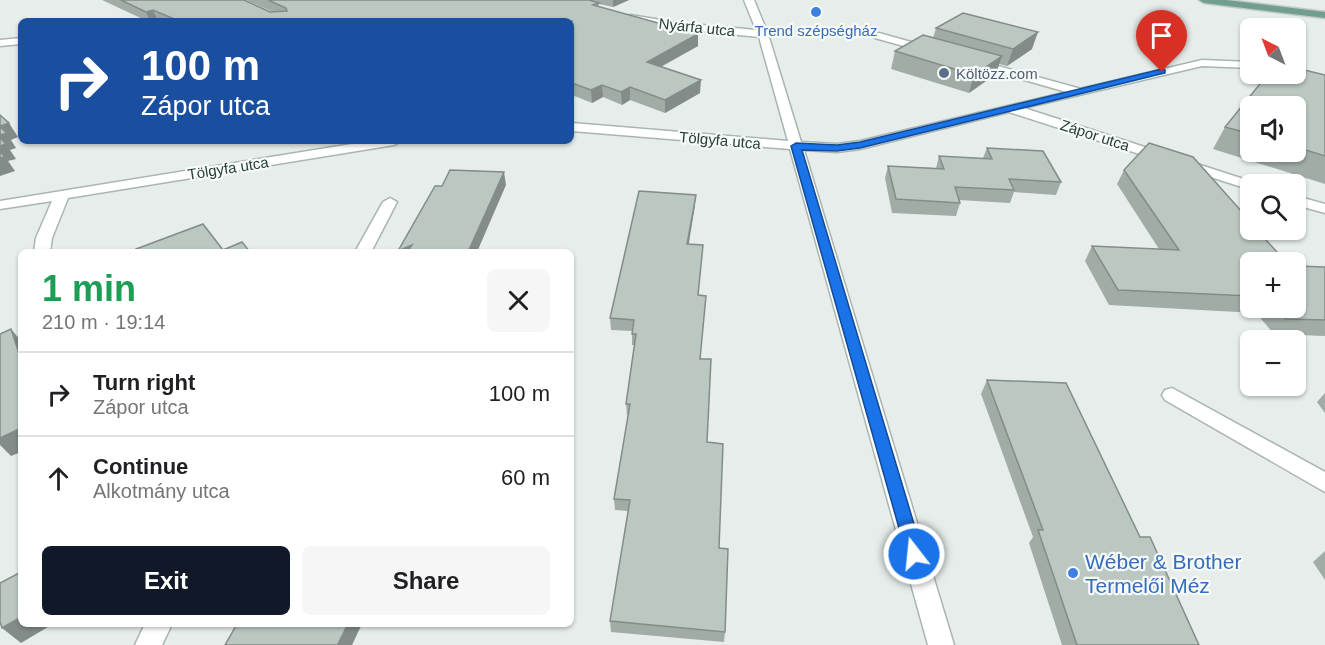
<!DOCTYPE html>
<html lang="en">
<head>
<meta charset="utf-8">
<style>
	body { margin:0; font-family:Helvetica,sans-serif; background:#f6f6f6; color:#202124; height:100vh; display:flex; flex-direction:column; font-size:22px; white-space:nowrap }
	* { box-sizing:border-box; margin:0 }
	p { font-size:20px; color:#757577 }
	.icon { flex:none; width:33px; height:33px; fill:none; stroke:currentColor; stroke-width:2; stroke-linecap:round; stroke-linejoin:round }
	.map { position:relative; flex:1; overflow:hidden }
	.panel { position:absolute; left:18px; top:249px; width:556px; height:378px; display:flex; flex-direction:column; background:#fff; border-radius:9px; box-shadow:0 2px 4px #0004 }
	.panel>* { flex:none }
	.guide { position:absolute; left:18px; top:18px; width:556px; height:126px; border-radius:9px; box-shadow:0 2px 4px #0004; background:#1a4fa0; color:#fff; overflow:hidden }
	.needle { width:39px; rotate:318deg }
	.buttons { position:absolute; left:1240px; top:18px; display:grid; gap:12px }
	.buttons a { display:grid; place-items:center; width:66px; height:66px; border-radius:9px; background:#fff; box-shadow:0 2px 4px #0004; font-size:30px }
	.pin { position:absolute; display:grid; place-items:center; width:51px; height:51px; color:#fff; margin:-62px -26px; border-radius:50% 50% 50% 0; rotate:-45deg; box-shadow:0 0 6px #0007 }
	.pin .icon { rotate:45deg }
	.me { position:absolute; width:66px; margin:-33px; rotate:344deg; stroke-linejoin:round; filter:drop-shadow(0 0 4px #0008) }
	.turn { display:flex; align-items:center; gap:21px; height:126px; padding:0 24px; font-size:27px }
	.turn .icon { width:78px; height:78px; stroke-width:2.5 }
	.turn b { display:block; font-size:42px; line-height:51px }
	.round { display:grid; place-items:center; flex:none; width:63px; height:63px; border-radius:9px; background:#f6f6f6 }
	.summary { display:flex; align-items:center; justify-content:space-between; height:102px; padding:0 24px }
	h1 { font-size:36px; font-weight:700; line-height:45px; color:#1e9e55 }
	.action { display:flex; gap:12px; margin-top:auto; padding:12px 24px }
	.action a { flex:1; height:69px; border-radius:9px; background:#111827; color:#fff; font-size:24px; font-weight:700; line-height:69px; text-align:center }
	.action a+a { background:#f6f6f6; color:#202124 }
	ul { padding:0; list-style:none }
	li { display:flex; align-items:center; gap:18px; height:84px; padding:0 24px; border-top:2px solid #e0e0e0 }
	li div { flex:1 }
	li b { display:block; font-size:22px }
	li em { font-style:normal }
	.map>svg:first-child { display:block }
	.lines { fill:none; stroke-linecap:round; stroke-linejoin:round }
	.service-casing { stroke:#a9b5b0; stroke-width:3 }
	.minor-casing { stroke:#a9b5b0; stroke-width:3 }
	.primary-casing { stroke:#c3c9c7; stroke-width:3 }
	.service { fill:#fff; fill-rule:evenodd }
	.minor { fill:#fff; fill-rule:evenodd }
	.primary { fill:#709e8f; fill-rule:evenodd }
	.wall { fill:#a1aca7; fill-rule:evenodd }
	.shaded-wall { fill:#838c88 }
	.building { fill:#bbc8c2; stroke:#838c88; stroke-width:1.5 }
	.route { fill:#1a73e8; stroke:#114b97; stroke-width:1.5 }
	.shop-dot { fill:#3f7fe0; stroke:#f6faf8; stroke-width:2 }
	.service-dot { fill:#5c6f8a; stroke:#f6faf8; stroke-width:2 }
	.labels { text-anchor:middle; dominant-baseline:central; stroke-width:4.5; stroke-linejoin:round; paint-order:stroke }
	.far-street-label { font-size:15px; fill:#273d36; stroke:#f6faf8 }
	.far-shop-label { font-size:15px; fill:#366cbe; stroke:#f6faf8 }
	.far-service-label { font-size:15px; fill:#4e5e75; stroke:#f6faf8; text-anchor:start }
	.near-shop-label { font-size:21px; fill:#366cbe; stroke:#f6faf8; text-anchor:start }
</style>
</head>
<body>
<div class="map">
<svg width="1325" height="645" viewBox="0 0 1325 645">
	<rect width="100%" height="100%" fill="#e6edea"/>
	<g class="lines">
		<defs>
			<g id="service">
				<polygon points="879,33 936,49 937,51 932,54 875,38 874,36"/>
				<polygon points="21,38 21,44 0,46 0,40"/>
				<polygon points="976,60 1081,89 1083,91 1077,95 972,65 972,61"/>
			</g>
			<g id="minor">
				<polygon points="744,0 754,0 768,34 801,142 837,144 860,141 1202,60 1251,62 1251,68 1202,66 1024,108 1256,183 1257,184 1251,184 1251,190 1009,112 860,149 837,152 804,150 954,645 928,645 790,149 572,131 572,123 788,141 759,37 680,29 630,21 625,18 630,15 680,23 756,30"/>
				<polygon points="370,141 401,141 394,145 68,198 52,238 50,252 34,252 36,238 52,201 0,209 0,201"/>
				<polygon points="1296,196 1325,204 1325,213 1296,205"/>
				<polygon points="390,198 397,202 371,252 355,252 383,202"/>
				<polygon points="1172,388 1325,472 1325,492 1165,400 1162,395 1165,390"/>
				<polygon points="145,624 172,624 162,645 135,645"/>
			</g>
			<polygon id="primary" points="1199,0 1226,0 1325,12 1325,18 1204,3"/>
		</defs>
		<use href="#service" class="service-casing"/>
		<use href="#minor" class="minor-casing"/>
		<use href="#primary" class="primary-casing"/>
		<use href="#service" class="service"/>
		<use href="#minor" class="minor"/>
		<use href="#primary" class="primary"/>
	</g>
	<g class="wall">
		<polygon points="102,0 244,0 270,12 273,12 246,0 629,0 613,7 599,4 599,7 698,34 698,46 661,67 700,93 665,113 630,100 622,105 603,97 592,103 572,95 572,21 147,21"/>
		<polygon points="936,28 1032,49 1007,66 999,64 996,74 969,93 891,69 895,51 933,38"/>
		<path d="M1296,68L1325,75V184L1213,149L1225,127L1268,74H1296ZM1251,106H1296V152H1251Z"/>
		<polygon points="987,148 1061,182 1056,195 1014,192 1010,203 959,200 960,203 956,216 892,213 885,178 888,166 936,168 939,156 983,158"/>
		<polygon points="1124,170 1251,262 1251,308 1296,308 1325,267 1325,336 1274,334 1256,313 1109,305 1085,261 1092,246 1159,249 1117,184"/>
		<polygon points="695,205 688,244 703,245 698,295 705,307 700,359 707,442 719,548 725,632 724,642 611,632 610,621 628,511 615,510 614,499 628,415 627,415 626,404 634,345 632,345 632,331 611,330 610,318"/>
		<polygon points="987,380 1140,537 1199,645 1062,645 1029,543 1033,537 981,394"/>
		<polygon points="1325,393 1325,413 1317,402"/>
		<polygon points="1325,551 1325,580 1313,562"/>
	</g>
	<g class="shaded-wall">
		<polygon points="613,0 629,0 613,7"/>
		<polygon points="153,10 158,21 150,21 146,12"/>
		<polygon points="1038,32 1032,49 1007,66 1013,49"/>
		<polygon points="698,34 698,46 647,74 647,62"/>
		<polygon points="1002,56 996,74 969,93 974,75"/>
		<polygon points="701,80 700,93 665,113 665,100"/>
		<polygon points="602,85 603,97 592,103 591,90"/>
		<polygon points="630,87 630,100 622,105 621,92"/>
		<polygon points="9,123 18,137 11,140 16,148 10,150 16,159 8,161 15,171 0,176 0,126"/>
		<polygon points="504,172 506,185 477,252 468,252"/>
		<polygon points="696,195 695,205 687,255 687,244"/>
		<polygon points="412,245 414,252 398,252 398,251"/>
		<polygon points="11,329 21,341 21,359"/>
		<polygon points="21,428 21,452 11,456 0,445 0,438"/>
		<polygon points="21,617 21,624 53,624 21,643 2,628"/>
		<polygon points="348,624 362,624 352,645 339,645 338,644"/>
	</g>
	<g class="building">
		<polygon points="121,0 244,0 270,12 287,11 286,8 268,0 589,0 599,3 593,5 698,34 647,62 701,80 665,100 630,87 621,92 602,85 591,90 572,83 572,21 179,21 153,10 146,12"/>
		<polygon points="963,13 1038,32 1013,49 936,28"/>
		<polygon points="923,35 1002,56 974,75 895,51"/>
		<polygon points="1296,68 1325,75 1325,156 1296,147 1296,106 1251,106 1251,134 1225,127 1268,74 1296,74"/>
		<polygon points="0,115 9,123 0,126"/>
		<polygon points="0,127 7,133 0,135"/>
		<polygon points="0,138 6,144 0,146"/>
		<polygon points="1149,143 1193,157 1251,222 1251,230 1257,230 1286,262 1251,262 1251,296 1118,290 1092,246 1179,250 1124,170"/>
		<polygon points="987,148 1043,151 1061,182 1009,179 1014,190 955,187 960,203 896,199 888,166 944,169 939,156 992,159"/>
		<polygon points="0,152 5,157 0,158"/>
		<polygon points="450,170 504,172 468,252 407,252 412,245 398,251 435,186 442,186"/>
		<polygon points="639,191 696,195 687,244 703,245 698,295 706,296 700,359 711,359 707,442 723,444 719,548 728,549 725,632 610,621 630,500 614,499 630,404 626,404 636,334 632,334 634,320 610,318"/>
		<polygon points="203,224 223,250 242,242 250,252 137,252 136,249"/>
		<polygon points="1296,266 1325,267 1325,320 1286,319 1276,308 1296,308"/>
		<polygon points="11,329 21,359 21,428 0,438 0,334"/>
		<polygon points="987,380 1066,383 1140,537 1150,537 1199,645 1077,645 1038,530 1043,530"/>
		<polygon points="21,572 21,617 2,628 0,622 0,583"/>
		<polygon points="237,624 348,624 338,644 343,645 225,645"/>
	</g>
	<polygon class="route" points="1162,69 1165,70 1165,73 860,148 837,151 802,150 923,554 921,560 914,563 908,560 791,146 796,143 837,145 860,142"/>
	<g class="shop-dot">
		<circle cx="816" cy="12" r="6"/>
		<circle cx="1073" cy="573" r="6"/>
	</g>
	<circle class="service-dot" cx="944" cy="73" r="6"/>
	<g class="labels">
		<g class="far-street-label">
			<text transform="translate(697 27) rotate(6)">Nyárfa utca</text>
			<text transform="translate(1095 135) rotate(18)">Zápor utca</text>
			<text transform="translate(720 140) rotate(5)">Tölgyfa utca</text>
			<text transform="translate(228 168) rotate(-9)">Tölgyfa utca</text>
		</g>
		<g class="far-shop-label">
			<text x="816" y="30">Trend szépségház</text>
		</g>
		<g class="far-service-label">
			<text x="956" y="73">Költözz.com</text>
		</g>
		<g class="near-shop-label">
			<text x="1085" y="561">Wéber &amp; Brother<tspan x="1085" dy="24">Termelői Méz</tspan></text>
		</g>
	</g>
</svg>
<div class="buttons">
<a><svg class="needle" viewBox="-14 -14 28 28"><path d="M0-13l5 13h-10z" fill="#e53935"/><path d="M0 13l5-13h-10z" fill="#757577"/></svg></a>
<a><svg class="icon" aria-label="sound" viewBox="0 0 24 24"><path d="M4 9h4l5-4v14l-5-4H4zM17 9q2 3 0 6"/></svg></a>
<a><svg class="icon" aria-label="search" viewBox="0 0 24 24"><circle cx="10" cy="10" r="6"/><path d="M15 15l6 6"/></svg></a>
<a>+</a>
<a>−</a>
</div>
<div class="pin" style="left:1162px;top:72px;background:#d93025"><svg class="icon" aria-label="arrive" viewBox="0 0 24 24"><path d="M6 21V4h12l-3 4 3 4H6"/></svg></div>
<svg class="me" style="left:914px;top:554px" viewBox="-20 -20 40 40"><circle r="17" fill="#1a73e8" stroke="#fff" stroke-width="3"/><path d="M0-11L8 9 0 5-8 9z" fill="#fff"/></svg>
<div class="guide">
<div class="turn"><svg class="icon" aria-label="right" viewBox="0 0 24 24"><path d="M7 20v-9h11M14 6l5 5-5 5"/></svg><div><b>100 m</b>Zápor utca</div></div>
</div>
<section class="panel">
<div class="summary"><div><h1>1 min</h1><p>210 m · 19:14</p></div><a class="round"><svg class="icon" aria-label="close" viewBox="0 0 24 24"><path d="M6 6l12 12M18 6L6 18"/></svg></a></div>
<ul>
<li><svg class="icon" aria-label="right" viewBox="0 0 24 24"><path d="M7 20v-9h11M14 6l5 5-5 5"/></svg><div><b>Turn right</b><p>Zápor utca</p></div><em>100 m</em></li>
<li><svg class="icon" aria-label="ahead" viewBox="0 0 24 24"><path d="M12 20V5M6 11l6-6 6 6"/></svg><div><b>Continue</b><p>Alkotmány utca</p></div><em>60 m</em></li>
</ul>
<div class="action"><a>Exit</a><a>Share</a></div>
</section>
</div>
</body>
</html>
